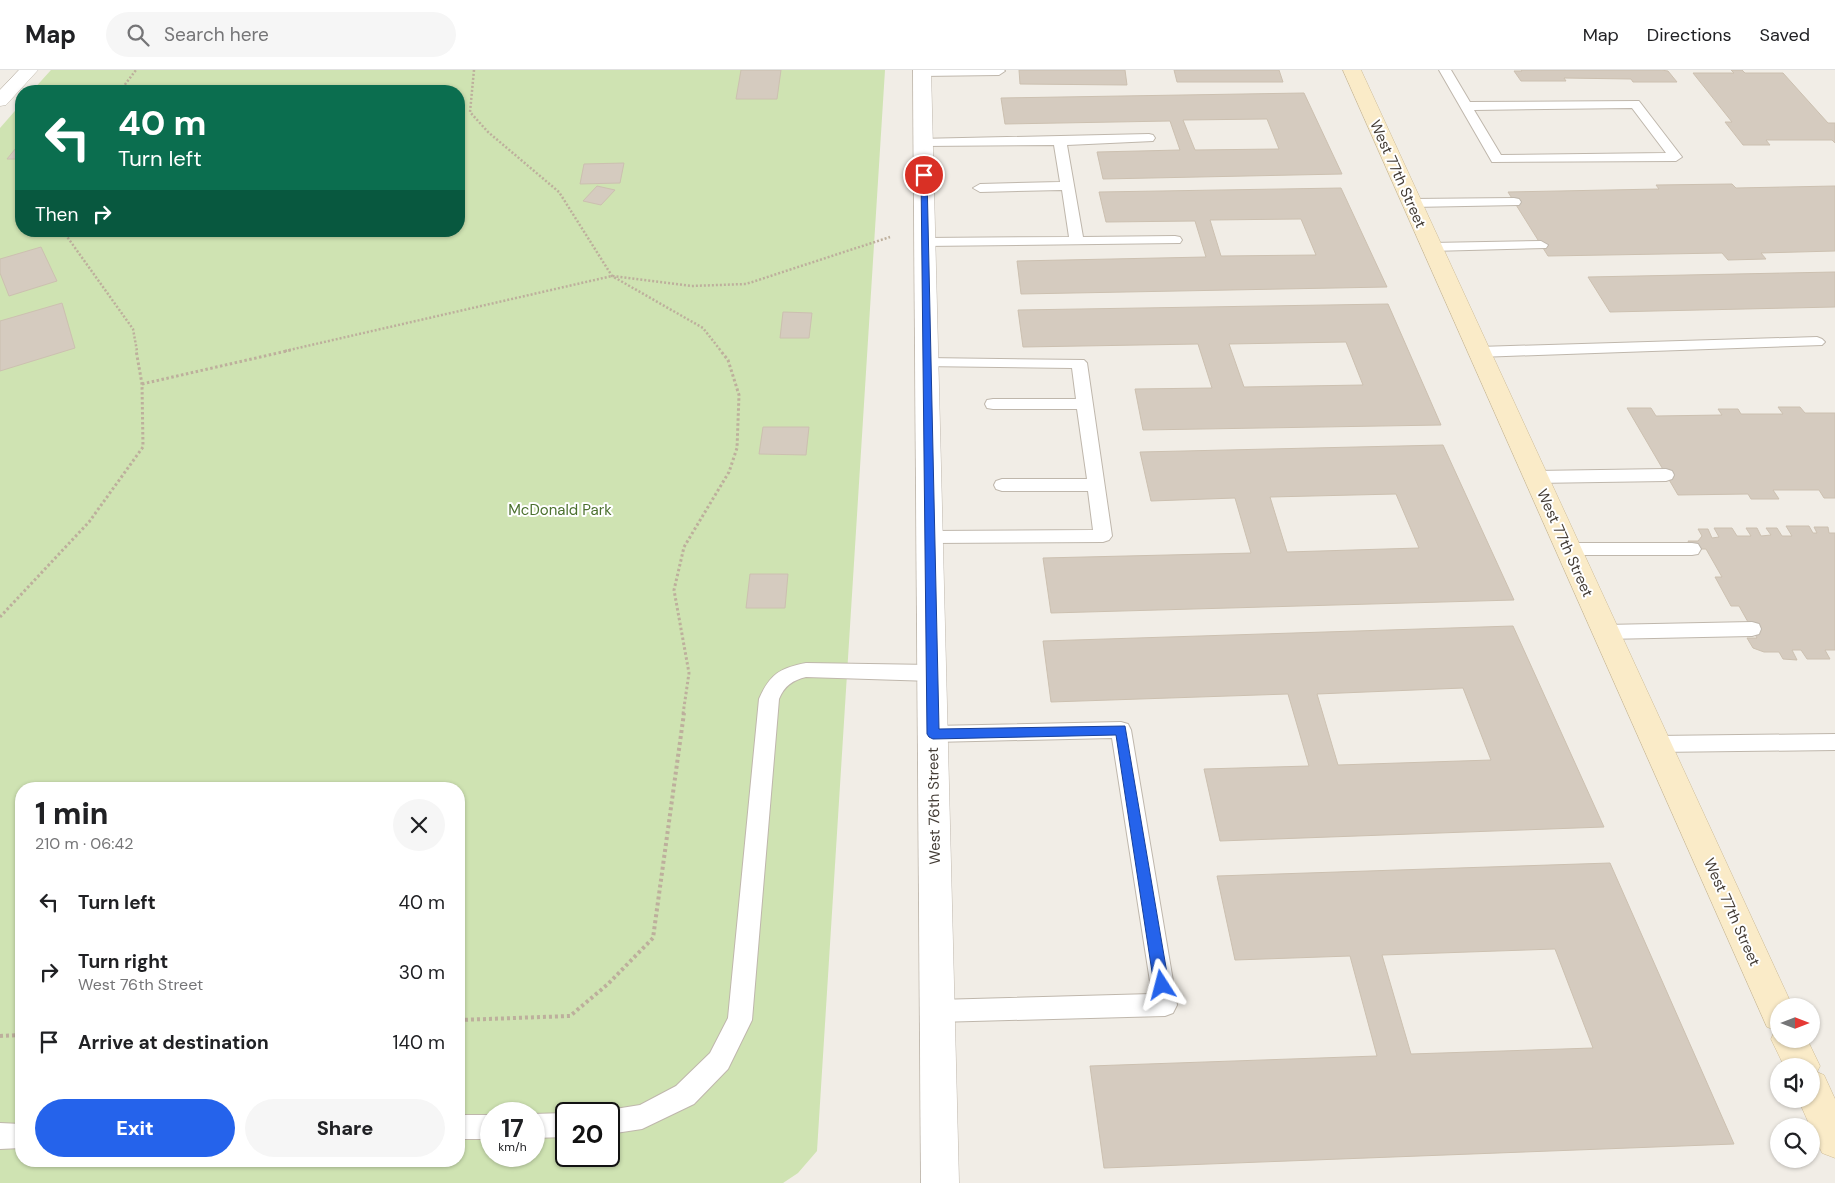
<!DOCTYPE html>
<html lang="en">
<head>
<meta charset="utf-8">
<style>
	body { margin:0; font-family:"DM Sans",sans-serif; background:#f6f6f6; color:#202124; height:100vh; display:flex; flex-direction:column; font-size:19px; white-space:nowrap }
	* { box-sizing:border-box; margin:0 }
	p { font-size:16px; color:#757577 }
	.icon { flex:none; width:28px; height:28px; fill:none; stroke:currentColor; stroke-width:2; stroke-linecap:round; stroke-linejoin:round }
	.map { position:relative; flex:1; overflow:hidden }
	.drawer { position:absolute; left:15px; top:712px; width:450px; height:385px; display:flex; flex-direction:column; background:#fff; border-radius:20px; box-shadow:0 1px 4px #0004 }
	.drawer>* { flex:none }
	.guide { position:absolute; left:15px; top:15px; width:450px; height:152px; border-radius:20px; box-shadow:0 1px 4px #0004; background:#0b6e4f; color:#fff; overflow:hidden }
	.needle { width:32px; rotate:90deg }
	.buttons { position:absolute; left:1770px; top:928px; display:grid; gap:10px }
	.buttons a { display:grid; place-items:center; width:50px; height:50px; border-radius:50%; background:#fff; box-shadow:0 1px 4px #0004; font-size:25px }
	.speed { position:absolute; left:480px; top:1032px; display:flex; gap:10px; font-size:25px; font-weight:700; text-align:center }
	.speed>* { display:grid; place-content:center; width:65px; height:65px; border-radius:50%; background:#fff; box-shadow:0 1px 4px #0004; line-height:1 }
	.speed small { font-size:12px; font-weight:400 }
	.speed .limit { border:2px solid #111; border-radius:8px; background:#fff; color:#111 }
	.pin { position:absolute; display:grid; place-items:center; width:42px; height:42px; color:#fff; margin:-21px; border:2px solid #fff; border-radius:50%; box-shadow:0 1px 5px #0007 }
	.me { position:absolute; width:55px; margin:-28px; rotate:351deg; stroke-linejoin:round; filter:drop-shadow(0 0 4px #0008) }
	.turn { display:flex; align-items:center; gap:18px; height:105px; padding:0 20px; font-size:22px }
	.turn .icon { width:65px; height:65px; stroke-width:2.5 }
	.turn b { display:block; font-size:35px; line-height:42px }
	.then { display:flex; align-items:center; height:48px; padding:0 20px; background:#0003; gap:10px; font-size:19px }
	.round { display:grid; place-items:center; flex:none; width:52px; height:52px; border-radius:26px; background:#f6f6f6 }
	.headline { display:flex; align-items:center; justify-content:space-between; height:85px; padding:0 20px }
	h1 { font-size:30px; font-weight:800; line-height:38px }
	.button { display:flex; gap:10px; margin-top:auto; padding:10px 20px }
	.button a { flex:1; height:58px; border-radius:30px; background:#2563eb; color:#fff; font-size:20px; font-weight:800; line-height:58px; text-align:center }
	.button a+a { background:#f6f6f6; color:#202124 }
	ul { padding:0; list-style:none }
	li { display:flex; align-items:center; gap:15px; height:70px; padding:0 20px }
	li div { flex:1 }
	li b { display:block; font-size:19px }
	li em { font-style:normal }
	header { display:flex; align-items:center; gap:30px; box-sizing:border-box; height:70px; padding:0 25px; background:#fff; border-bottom:1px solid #e0e0e0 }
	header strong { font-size:24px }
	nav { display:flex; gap:28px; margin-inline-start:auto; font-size:18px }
	.search { width:350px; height:45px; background:#f6f6f6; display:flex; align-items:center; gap:12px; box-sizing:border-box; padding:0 18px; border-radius:28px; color:#757577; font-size:19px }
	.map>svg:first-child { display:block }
	.green { fill:#cfe3b2; fill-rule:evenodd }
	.building { fill:#d5cbbf; stroke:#ccc0b0; fill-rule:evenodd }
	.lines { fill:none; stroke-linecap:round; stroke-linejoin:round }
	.lane-casing { stroke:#bfb7ac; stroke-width:2 }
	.street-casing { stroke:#bfb7ac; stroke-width:1 }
	.secondary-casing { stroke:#cebd99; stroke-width:1 }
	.path-far2 { stroke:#bdaf9c; stroke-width:2.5; stroke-dasharray:2 2; stroke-linecap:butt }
	.path-far1 { stroke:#bdaf9c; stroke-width:3; stroke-dasharray:2.5 2.5; stroke-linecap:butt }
	.path { stroke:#bdaf9c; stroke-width:4; stroke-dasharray:3 3; stroke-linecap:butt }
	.lane { fill:#fff; fill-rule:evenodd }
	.street { fill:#fff; fill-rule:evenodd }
	.secondary { fill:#faebc8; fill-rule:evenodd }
	.route { fill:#2563eb; stroke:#184099 }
	.labels { text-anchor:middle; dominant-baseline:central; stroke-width:4; stroke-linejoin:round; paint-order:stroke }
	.street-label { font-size:15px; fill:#443d36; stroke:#fff }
	.park-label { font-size:15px; fill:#4b702e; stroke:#fff }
</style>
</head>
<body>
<header>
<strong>Map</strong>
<div class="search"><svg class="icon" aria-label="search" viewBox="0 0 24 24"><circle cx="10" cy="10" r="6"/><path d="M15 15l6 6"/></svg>Search here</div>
<nav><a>Map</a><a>Directions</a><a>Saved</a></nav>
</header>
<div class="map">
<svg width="1835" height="1113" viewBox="0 0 1835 1113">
	<rect width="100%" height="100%" fill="#f1ede6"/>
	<path class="green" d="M51,0H885L817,1081L798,1103L783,1113H0V58L21,34V161H459V21H32ZM21,719H459V1091H21ZM491,1044H534V1086H491ZM566,1044H609V1086H566Z"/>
	<g class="building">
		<polygon points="741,0 781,0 777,29 736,29"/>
		<polygon points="1019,0 1125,0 1127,15 1020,14"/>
		<polygon points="1174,0 1279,0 1283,12 1177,12"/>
		<polygon points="1521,0 1661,0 1668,1 1677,12 1633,12 1631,9 1564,8 1566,11 1521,11 1514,1 1522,1"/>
		<polygon points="1731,0 1742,0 1745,3 1783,3 1828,53 1835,53 1835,73 1832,70 1766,70 1770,75 1743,75 1725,52 1732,52 1693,3 1734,3"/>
		<path d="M1304,23L1342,104L1103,109L1097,82L1180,80L1170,51L1005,54L1001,28ZM1267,49L1279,79L1195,80L1183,50Z"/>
		<polygon points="20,73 21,89 7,89"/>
		<polygon points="624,93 620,113 580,114 584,94"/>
		<polygon points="1732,114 1736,118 1835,116 1835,181 1761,183 1766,189 1728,190 1722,183 1548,186 1508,122 1659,119 1656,115"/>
		<polygon points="597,116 615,120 601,135 583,131"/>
		<path d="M1341,118L1387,217L1021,224L1017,191L1206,187L1195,151L1106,152L1099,122ZM1301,149L1316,185L1221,186L1210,150Z"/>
		<polygon points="41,177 57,211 9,226 0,203 0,189"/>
		<polygon points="1835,202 1835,237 1610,242 1588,207"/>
		<polygon points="62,233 75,278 0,301 0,251"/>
		<path d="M1388,234L1441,355L1143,360L1135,319L1212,318L1198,274L1023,277L1018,240ZM1346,272L1363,315L1244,317L1229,274Z"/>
		<polygon points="783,242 812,243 809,268 780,268"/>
		<polygon points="1778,337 1800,337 1805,343 1835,343 1835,428 1824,428 1819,420 1773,420 1779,429 1751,429 1748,424 1678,425 1627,338 1651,338 1656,346 1722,345 1718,339 1738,339 1741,344 1783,344"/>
		<polygon points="763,357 809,357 806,385 759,384"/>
		<path d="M1443,375L1514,530L1051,543L1043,488L1251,483L1235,428L1151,431L1140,382ZM1396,424L1419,478L1287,482L1270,427Z"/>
		<polygon points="1786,456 1809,456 1813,463 1817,463 1814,457 1828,457 1829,463 1835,463 1835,580 1825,580 1830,589 1807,589 1801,580 1792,580 1797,590 1783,589 1779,582 1764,582 1753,578 1747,568 1757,568 1739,536 1731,536 1715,507 1722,507 1706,479 1692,479 1688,471 1698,471 1702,466 1698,459 1708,459 1712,468 1719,467 1714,458 1732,458 1737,466 1751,466 1746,458 1757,458 1761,466 1771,465 1766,458 1777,458 1782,466 1792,466"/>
		<polygon points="750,504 788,504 785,538 746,538"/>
		<path d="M1513,556L1604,757L1220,771L1204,699L1309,696L1288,624L1051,632L1043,571ZM1463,618L1491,690L1338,695L1317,624Z"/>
		<path d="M1610,793L1734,1074L1104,1098L1090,996L1377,986L1350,886L1235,890L1217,806ZM1555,879L1593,978L1411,984L1382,885Z"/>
	</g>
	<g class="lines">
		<defs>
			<g id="lane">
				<polygon points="917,0 1004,0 1005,1 999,5 922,6 918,5 916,2"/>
				<path d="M1439,0H1451L1470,32L1639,31L1682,87L1676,91L1492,92ZM1632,38L1666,83L1501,85L1474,40Z"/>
				<polygon points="1149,64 1153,65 1155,68 1153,71 1067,75 1083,167 1175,166 1180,167 1182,170 1180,173 924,176 917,172 924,168 1069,167 1062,120 980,122 973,118 980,114 1060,112 1054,75 923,76 918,75 917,72 918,69"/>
				<polygon points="1514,128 1519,129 1521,132 1519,135 1412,137 1405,133 1412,129"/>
				<polygon points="1541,171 1548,175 1546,178 1431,181 1424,177 1431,173"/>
				<polygon points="1817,267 1822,269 1825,272 1822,275 1479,287 1474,285 1471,282 1474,279 1479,277"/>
				<polygon points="926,288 1084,290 1087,293 1112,466 1109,470 1103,472 930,473 924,471 921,467 924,463 930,461 1093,460 1088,421 1002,421 996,419 994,415 996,411 1002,409 1087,409 1077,339 993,339 987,338 985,334 987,330 993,329 1076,329 1072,298 921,296 918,293 921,290"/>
				<polygon points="1666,399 1672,401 1674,405 1672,409 1666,411 1535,413 1529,411 1527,407 1529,403 1535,401"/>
				<polygon points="1568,473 1692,473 1698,474 1701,479 1698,484 1692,485 1568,485 1562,484 1559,479 1562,474"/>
				<polygon points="1752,552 1759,554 1761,559 1759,564 1752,566 1605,569 1598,567 1596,562 1598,557 1605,555"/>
				<path d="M806,593L932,595L939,598L942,603L939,608L932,611L806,607C793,610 784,616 779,629L752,950L728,999L694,1034L642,1059L609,1064V1044L600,1043L609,1040L640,1035L676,1016L710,983L728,948L759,629C770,604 780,598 806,593Z"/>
				<polygon points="1121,652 1128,654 1131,660 1177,935 1173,943 1165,946 937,952 929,949 925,941 929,933 937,930 1152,924 1112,668 933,672 926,670 923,664 926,658 933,656"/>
				<polygon points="1835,664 1835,680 1656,682 1649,680 1646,674 1649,668 1656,666"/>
				<polygon points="566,1043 569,1044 566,1044 566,1067 534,1068 533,1044"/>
				<rect x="459" y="1045" width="32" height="24"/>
				<polygon points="0,1053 21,1054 21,1078 0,1079"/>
			</g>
			<g id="street">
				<polygon points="19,0 38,0 6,35 0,36 0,20"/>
				<polygon points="913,0 931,0 959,1113 921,1113"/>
			</g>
			<polygon id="secondary" points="1343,0 1361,0 1791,933 1792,936 1779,936 1779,969 1807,969 1820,996 1817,1002 1824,1005 1835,1029 1835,1088 1822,1083 1798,1029 1811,1029 1811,996 1784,996 1771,969 1775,960 1767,957"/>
		</defs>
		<use href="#lane" class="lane-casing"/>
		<use href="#street" class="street-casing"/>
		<use href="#secondary" class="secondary-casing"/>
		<g class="path-far2">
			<polyline points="474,0 470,42 488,62 559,122 612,206 703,258 721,281"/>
			<polyline points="120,21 136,0"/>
			<polyline points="63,161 133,259 137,281"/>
			<polyline points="285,281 612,206 691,216 746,214 890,167"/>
		</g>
		<g class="path-far1">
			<polyline points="142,314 291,280"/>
			<polyline points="0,547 89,452 143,377 142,314 136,280"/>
			<polyline points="683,644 689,603 674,520 684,477 729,402 737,378 739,325 728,290 720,280"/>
		</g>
		<g class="path">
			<polyline points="459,950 570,946 608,914 653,868 684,643"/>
			<polyline points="0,966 21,965"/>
		</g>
		<use href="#lane" class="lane"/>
		<use href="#street" class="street"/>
		<use href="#secondary" class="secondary"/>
	</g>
	<polygon class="route" points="921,104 927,105 939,659 1125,656 1169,915 1166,920 1162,922 1157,920 1154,915 1116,665 933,669 929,667 927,664"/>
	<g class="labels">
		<g class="street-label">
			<text transform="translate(1398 104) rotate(66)">West 77th Street</text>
			<text transform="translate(1565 473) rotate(66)">West 77th Street</text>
			<text transform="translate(934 736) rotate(-91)">West 76th Street</text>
			<text transform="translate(1732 842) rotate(66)">West 77th Street</text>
		</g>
		<g class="park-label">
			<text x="560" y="440">McDonald Park</text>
		</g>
	</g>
</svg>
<div class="buttons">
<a><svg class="needle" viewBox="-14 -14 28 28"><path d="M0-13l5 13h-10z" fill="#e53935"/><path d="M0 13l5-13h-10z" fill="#757577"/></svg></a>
<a><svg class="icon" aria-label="sound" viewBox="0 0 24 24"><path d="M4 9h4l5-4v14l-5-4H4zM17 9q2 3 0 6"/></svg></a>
<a><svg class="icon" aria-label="search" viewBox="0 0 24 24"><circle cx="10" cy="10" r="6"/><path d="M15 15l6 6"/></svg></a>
</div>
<div class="speed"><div>17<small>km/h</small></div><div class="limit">20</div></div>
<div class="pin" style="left:924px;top:105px;background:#d93025"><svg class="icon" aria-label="arrive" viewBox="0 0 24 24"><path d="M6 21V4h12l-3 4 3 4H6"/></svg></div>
<svg class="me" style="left:1162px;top:915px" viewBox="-20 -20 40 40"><path d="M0-17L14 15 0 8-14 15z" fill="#2563eb" stroke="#fff" stroke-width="4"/></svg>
<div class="guide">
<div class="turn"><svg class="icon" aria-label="left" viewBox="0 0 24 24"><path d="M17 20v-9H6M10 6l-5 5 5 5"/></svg><div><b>40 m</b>Turn left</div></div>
<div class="then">Then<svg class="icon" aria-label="right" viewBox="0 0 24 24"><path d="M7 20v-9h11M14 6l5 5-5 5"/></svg></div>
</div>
<section class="drawer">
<div class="headline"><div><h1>1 min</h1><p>210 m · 06:42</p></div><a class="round"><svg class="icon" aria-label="close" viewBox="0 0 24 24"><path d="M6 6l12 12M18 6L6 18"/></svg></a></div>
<ul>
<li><svg class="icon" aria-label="left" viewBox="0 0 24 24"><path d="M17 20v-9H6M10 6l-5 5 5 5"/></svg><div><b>Turn left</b></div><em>40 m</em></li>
<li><svg class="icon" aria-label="right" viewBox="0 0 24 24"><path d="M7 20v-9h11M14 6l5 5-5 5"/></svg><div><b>Turn right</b><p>West 76th Street</p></div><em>30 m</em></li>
<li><svg class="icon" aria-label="arrive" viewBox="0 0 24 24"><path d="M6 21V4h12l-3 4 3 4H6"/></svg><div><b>Arrive at destination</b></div><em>140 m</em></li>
</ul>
<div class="button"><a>Exit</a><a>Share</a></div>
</section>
</div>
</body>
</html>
